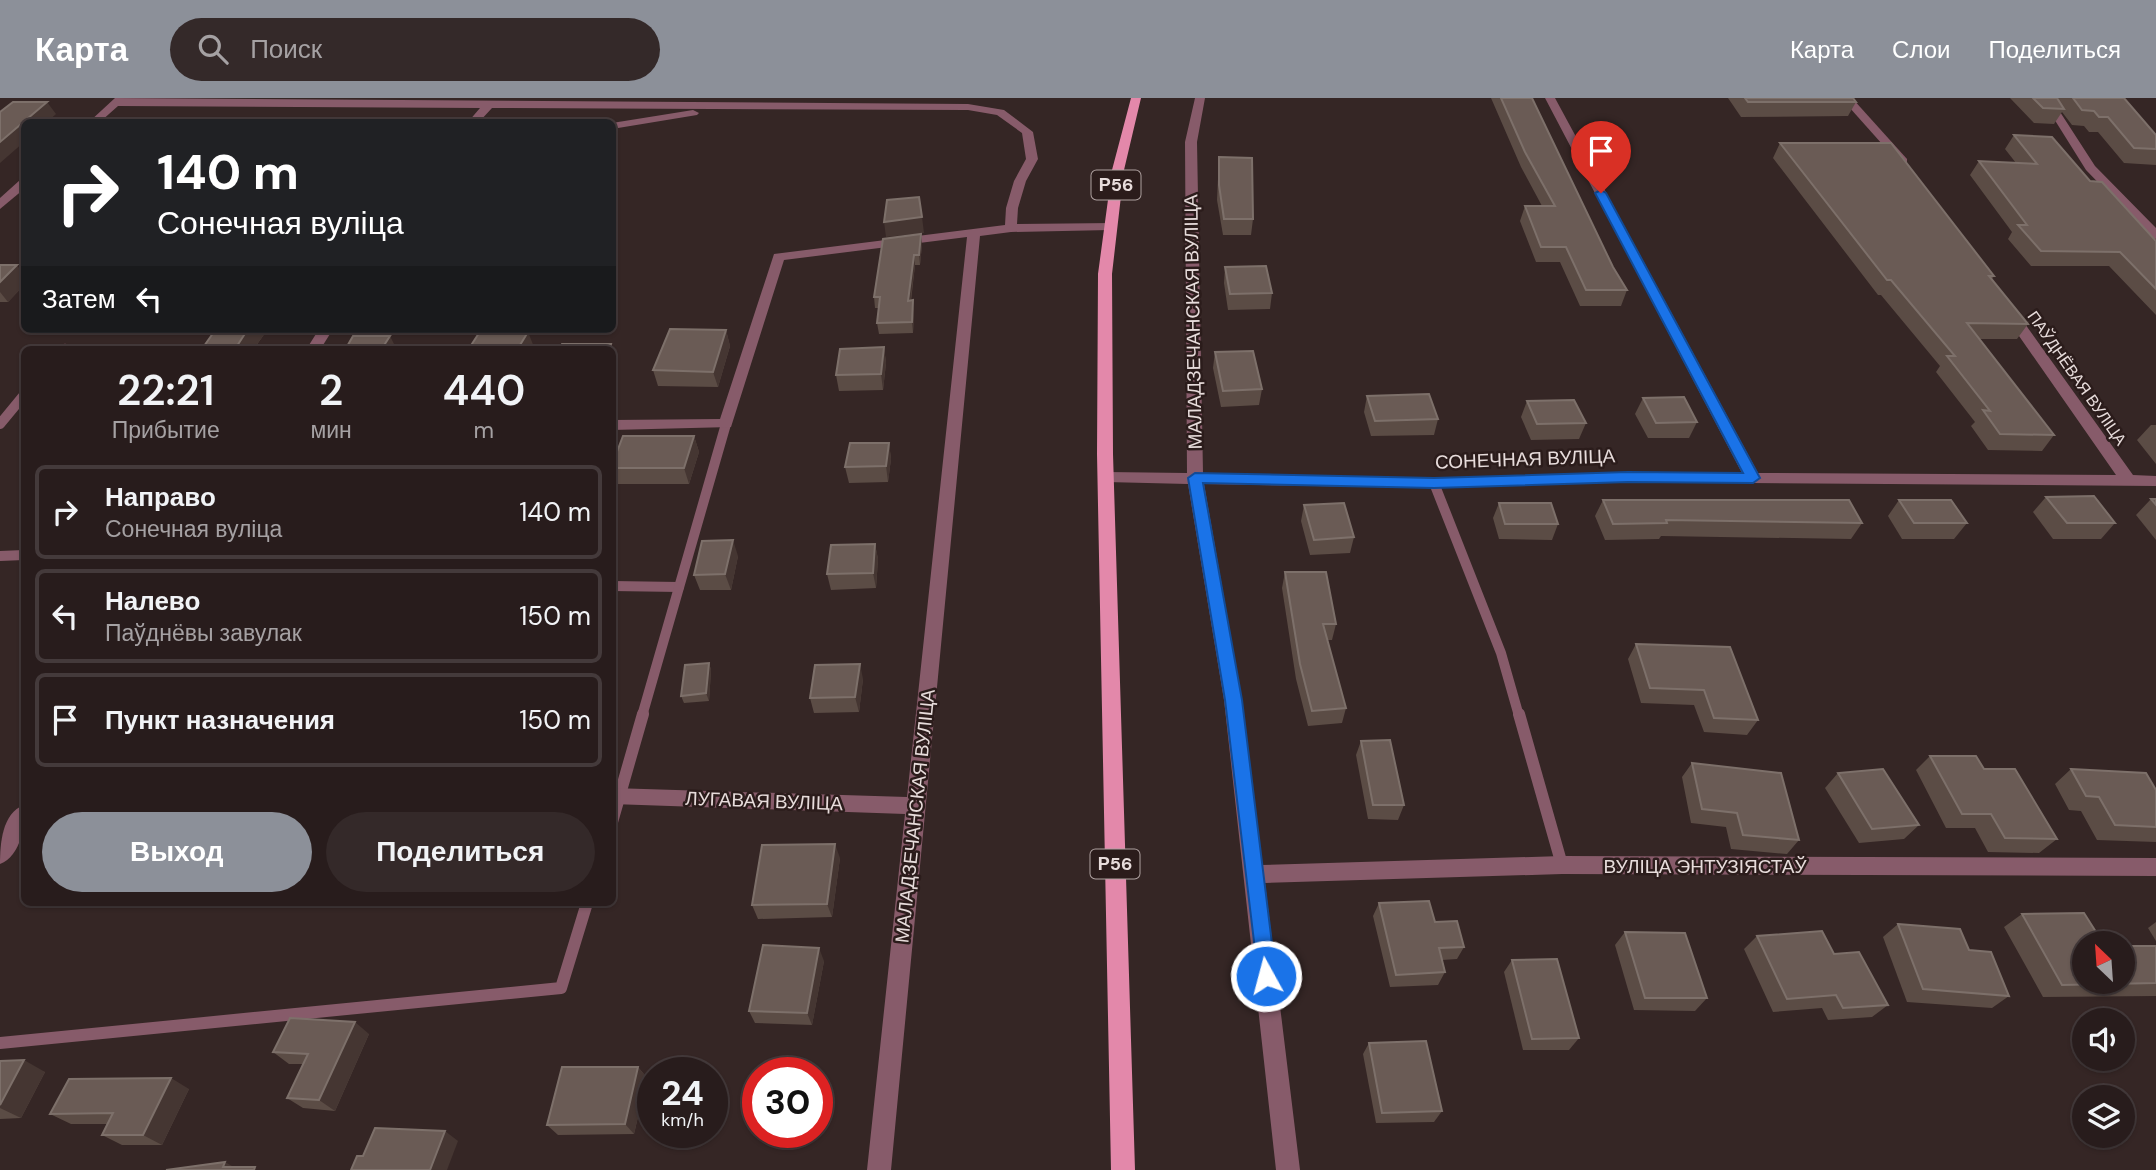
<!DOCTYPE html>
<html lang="ru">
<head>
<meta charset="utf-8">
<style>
	body { margin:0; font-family:"DM Sans",sans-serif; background:#342929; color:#f1f3f6; height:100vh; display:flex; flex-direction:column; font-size:26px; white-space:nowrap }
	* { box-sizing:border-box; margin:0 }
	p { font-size:23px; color:#a5a1a3 }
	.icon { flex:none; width:38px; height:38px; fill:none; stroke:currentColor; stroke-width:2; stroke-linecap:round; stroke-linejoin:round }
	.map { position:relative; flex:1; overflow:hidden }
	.details { position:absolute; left:21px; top:248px; width:595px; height:560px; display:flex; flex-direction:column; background:#281c1c; border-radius:10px; box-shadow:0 2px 5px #0004,0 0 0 2px #443a3b }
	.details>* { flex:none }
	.top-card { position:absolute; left:21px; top:21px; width:595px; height:214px; border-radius:10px; box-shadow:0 2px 5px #0004,0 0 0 2px #443a3b; background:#202124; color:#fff; overflow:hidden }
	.needle { width:46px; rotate:335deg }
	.fabs { position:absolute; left:2072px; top:833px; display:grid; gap:14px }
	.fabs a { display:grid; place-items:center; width:63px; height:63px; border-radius:50%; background:#281c1c; box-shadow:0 2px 5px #0004,0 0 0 2px #443a3b; font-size:35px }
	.speed { position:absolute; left:637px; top:959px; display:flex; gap:14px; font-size:35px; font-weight:700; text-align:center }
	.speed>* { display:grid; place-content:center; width:91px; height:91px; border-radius:50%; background:#281c1c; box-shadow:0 2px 5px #0004,0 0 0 2px #443a3b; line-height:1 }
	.speed small { font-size:18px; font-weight:400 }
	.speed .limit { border:10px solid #d22; background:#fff; color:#111 }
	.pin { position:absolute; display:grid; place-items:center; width:60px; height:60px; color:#fff; margin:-72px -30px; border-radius:50% 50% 50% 0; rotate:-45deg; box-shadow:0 0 7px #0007 }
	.pin .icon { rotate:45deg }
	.me { position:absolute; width:77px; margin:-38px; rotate:353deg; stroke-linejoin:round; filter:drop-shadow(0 0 5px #0008) }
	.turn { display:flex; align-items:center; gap:24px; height:147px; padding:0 21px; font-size:32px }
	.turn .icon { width:91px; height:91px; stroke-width:2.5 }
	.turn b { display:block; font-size:49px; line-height:60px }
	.then { display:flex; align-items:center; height:66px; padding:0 21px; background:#0003; gap:14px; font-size:26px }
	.eta { display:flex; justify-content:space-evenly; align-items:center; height:119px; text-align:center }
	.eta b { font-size:42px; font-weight:600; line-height:49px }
	.button { display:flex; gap:14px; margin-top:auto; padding:14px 21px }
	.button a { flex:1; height:80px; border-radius:42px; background:#8c9099; color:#fff; font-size:28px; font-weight:600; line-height:80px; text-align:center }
	.button a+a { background:#342929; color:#f1f3f6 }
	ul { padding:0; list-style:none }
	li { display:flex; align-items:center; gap:21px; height:94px; margin:0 14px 10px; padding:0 7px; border:4px solid #443a3b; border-radius:10px }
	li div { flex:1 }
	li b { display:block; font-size:26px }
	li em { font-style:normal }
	header { display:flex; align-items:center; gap:42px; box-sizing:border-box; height:98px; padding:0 35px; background:#8c9099; color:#fff }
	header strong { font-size:33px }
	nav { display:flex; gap:38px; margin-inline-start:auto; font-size:24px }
	.search { width:490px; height:63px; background:#342929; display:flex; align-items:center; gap:18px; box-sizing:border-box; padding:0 24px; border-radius:38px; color:#a5a1a3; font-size:26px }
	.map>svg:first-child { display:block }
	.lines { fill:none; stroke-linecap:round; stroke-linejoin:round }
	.lane-far2 { stroke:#875b6a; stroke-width:8 }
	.lane-far1 { stroke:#875b6a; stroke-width:10 }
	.lane { stroke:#875b6a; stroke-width:12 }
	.street { fill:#875b6a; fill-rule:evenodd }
	.primary { fill:#e388aa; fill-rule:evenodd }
	.wall { fill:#5b4c45 }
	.shaded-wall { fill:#453632 }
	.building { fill:#6a5b55; stroke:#7d706a; stroke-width:2 }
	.route { fill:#1a73e8; stroke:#114b97; stroke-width:2 }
	.labels { text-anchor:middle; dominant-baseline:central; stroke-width:5; stroke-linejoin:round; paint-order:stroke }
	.far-street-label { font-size:16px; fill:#e7dcdb; stroke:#2b1c1b }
	.shield { fill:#2b1c1b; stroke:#afa2a1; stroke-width:2 }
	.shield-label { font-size:18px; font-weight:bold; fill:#e7dcdb }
	.street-label { font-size:19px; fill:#e7dcdb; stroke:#2b1c1b }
</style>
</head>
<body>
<header>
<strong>Карта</strong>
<div class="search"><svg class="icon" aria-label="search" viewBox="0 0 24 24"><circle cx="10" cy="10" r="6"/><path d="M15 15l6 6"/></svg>Поиск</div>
<nav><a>Карта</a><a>Слои</a><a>Поделиться</a></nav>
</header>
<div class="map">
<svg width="2156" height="1072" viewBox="0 0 2156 1072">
	<rect width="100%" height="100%" fill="#352625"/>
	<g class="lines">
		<polyline class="lane-far2" points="63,252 65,250"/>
		<g class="lane-far1">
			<polyline points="0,326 24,297"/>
			<polyline points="1434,385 1501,555 1519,618"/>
			<polyline points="0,458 24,457"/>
			<polyline points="612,488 679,489"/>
			<polyline points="642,618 726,326"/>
		</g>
		<g class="lane">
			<polyline points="1519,616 1562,767"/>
			<polyline points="612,724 643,616"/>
			<polyline points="0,945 561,890 587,805"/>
		</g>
		<g class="street">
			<polygon points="115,0 968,6 1004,12 1033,34 1038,61 1026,83 1018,110 1017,126 1114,125 1114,131 1110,132 1011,134 980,138 891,1072 867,1072 905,716 612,706 612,690 907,699 967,139 784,162 731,329 612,332 612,322 720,321 774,156 1005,127 1006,110 1014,83 1026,61 1022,35 997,17 968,12 492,10 479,24 468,24 480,10 118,8 100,24 89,24"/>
			<polygon points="1195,0 1205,0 1197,44 1203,375 1434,380 1628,374 1742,375 1545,0 1555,0 1758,375 2116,377 2003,215 2010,211 2015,212 2133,377 2156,378 2156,388 1628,384 1434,390 1204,386 1242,602 1262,767 1562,758 2156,760 2156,778 1562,776 1265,785 1300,1072 1276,1072 1224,602 1188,386 1106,384 1098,379 1106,374 1187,375 1185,44"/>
			<polygon points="1841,0 1852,0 1907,61 1907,65 1899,65"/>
			<polygon points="2041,0 2051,0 2095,68 2156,130 2156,141 2152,140 2086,72"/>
			<polygon points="693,12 699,15 697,17 612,31 612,25"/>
			<polygon points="20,82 24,82 24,91 0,111 0,100"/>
			<polygon points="319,231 333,231 320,252 306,252"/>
			<path d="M24,707C26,726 21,758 0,766C0,746 2,715 24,707Z"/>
		</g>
		<polygon class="primary" points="1131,0 1141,0 1124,72 1112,176 1113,356 1135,1072 1111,1072 1097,356 1098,176 1112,72"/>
	</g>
	<g class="wall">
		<polygon points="1491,0 1532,0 1613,169 1627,192 1621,208 1580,208 1560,164 1536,164 1520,123 1525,108 1542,108 1521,69"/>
		<polygon points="1728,0 1853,0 1856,4 1848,18 1741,19"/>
		<polygon points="2010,0 2124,0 2156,37 2156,67 2124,65 2098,34 2089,34 2084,28 2072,27 2062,14 2054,26 2034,25"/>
		<polygon points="2014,37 2090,83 2156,143 2156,217 2109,168 2031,168 2008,141 2012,134 1970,77 1979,63 2016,65 2005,51"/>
		<polygon points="1780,45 1994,178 1992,181 2028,226 2017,241 1979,241 2054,337 2042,353 1988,352 1971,328 1975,324 1936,274 1940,268 1881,197 1878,197 1773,60"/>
		<polygon points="1219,59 1253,121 1251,137 1223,137 1217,102"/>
		<polygon points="922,147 920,167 915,167 911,203 914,213 913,235 879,236 877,225 879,210 875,210 874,199"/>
		<polygon points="0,167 24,177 24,187 8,204 0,204"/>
		<polygon points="1225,169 1272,195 1270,211 1228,212 1224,185"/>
		<polygon points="268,231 253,252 202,252 202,251"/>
		<polygon points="726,232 730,248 718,289 658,288 653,272"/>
		<polygon points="884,249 886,265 883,292 839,293 836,277"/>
		<polygon points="1215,254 1262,291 1259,307 1221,309 1213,270"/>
		<polygon points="1367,298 1438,321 1434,337 1371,338 1364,314"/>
		<polygon points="1643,300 1697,324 1689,340 1648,340 1635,316"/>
		<polygon points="1527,303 1586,325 1579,341 1531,342 1521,319"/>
		<polygon points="2151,327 2156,327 2156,366 2137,342"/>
		<polygon points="694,338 699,354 689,386 618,386 612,374 612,367"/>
		<polygon points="889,345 891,361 888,384 849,385 845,369"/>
		<polygon points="2046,399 2115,425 2101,441 2053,441 2033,414"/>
		<polygon points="2151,401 2156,401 2156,442 2136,417"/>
		<polygon points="1603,402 1862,425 1851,441 1661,438 1659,441 1605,442 1595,418"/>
		<polygon points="1899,402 1967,425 1954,441 1902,441 1888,418"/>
		<polygon points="1499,405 1558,426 1552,442 1499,441 1493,420"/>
		<polygon points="1304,407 1354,439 1350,455 1310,457 1301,423"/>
		<polygon points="875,446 878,461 876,490 831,492 827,476"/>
		<polygon points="738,458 731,492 700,492 694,477"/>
		<polygon points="1285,474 1336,526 1332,542 1327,542 1346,610 1342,625 1308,628 1296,581 1282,490"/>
		<polygon points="1636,546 1758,622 1747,637 1704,634 1694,607 1641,605 1628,561"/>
		<polygon points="709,565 711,572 709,603 684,605 681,598"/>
		<polygon points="863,581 859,614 814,615 810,600"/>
		<polygon points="1361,643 1404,707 1398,722 1368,721 1356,657"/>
		<polygon points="1930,658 1984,671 2057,741 2039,755 1988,754 1975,730 1946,730 1916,672"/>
		<polygon points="1692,665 1799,742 1787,756 1731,751 1726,729 1691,725 1682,679"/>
		<polygon points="2071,671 2156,692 2156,744 2097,742 2081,713 2069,712 2055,686"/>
		<polygon points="1838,675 1919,727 1904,741 1859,745 1825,690"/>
		<polygon points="840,760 832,819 758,821 752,807"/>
		<polygon points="1379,805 1435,824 1464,849 1457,861 1442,862 1445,874 1438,887 1390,889 1373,818"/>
		<polygon points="2022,816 2084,884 2156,848 2156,898 2043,899 2004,829"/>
		<polygon points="2156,824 2156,843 2148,830"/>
		<polygon points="1898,826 1969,852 2009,898 1992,910 1907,904 1883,839"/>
		<polygon points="1625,834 1707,900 1695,913 1634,912 1615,847"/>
		<polygon points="1757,838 1834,856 1888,907 1872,919 1828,922 1822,910 1773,914 1744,851"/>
		<polygon points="1512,862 1579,940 1569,952 1523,952 1504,874"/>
		<polygon points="824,863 812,927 755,925 749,913"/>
		<polygon points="369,936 335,1013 303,1010 287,1000 303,966 289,966 273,954"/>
		<polygon points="1369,945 1442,1013 1434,1024 1376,1025 1363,956"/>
		<polygon points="0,963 45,974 21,1020 0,1021"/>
		<polygon points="638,969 647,980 634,1036 558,1037 547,1027"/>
		<polygon points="189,991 162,1047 122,1047 102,1037 108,1026 71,1026 50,1016"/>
	</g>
	<g class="shaded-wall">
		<polygon points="47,4 56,16 47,24 24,24 24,44 0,65 0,44"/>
		<polygon points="922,119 924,135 886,139 884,124"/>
		<polygon points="921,136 922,147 920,167 919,157"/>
		<polygon points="914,157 915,167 909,214 908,203"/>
		<polygon points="17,167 24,177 24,187 8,204 0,194 0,184"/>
		<polygon points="913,202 914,213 913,235 912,224"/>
		<polygon points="248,231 268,231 253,252 236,252 235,251"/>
		<polygon points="726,232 730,248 718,289 713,274"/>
		<polygon points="528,234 534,249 533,252 517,252"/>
		<polygon points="390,238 397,252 381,252"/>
		<polygon points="611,246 617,262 612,273 612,252 609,252"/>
		<polygon points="884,249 886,265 883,292 881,276"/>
		<polygon points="694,338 699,354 689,386 684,370"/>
		<polygon points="612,342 615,349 612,354"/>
		<polygon points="889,345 891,361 888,384 886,368"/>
		<polygon points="733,442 738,458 731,492 725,476"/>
		<polygon points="875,446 878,461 876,490 873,475"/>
		<polygon points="709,565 711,572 709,603 706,595"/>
		<polygon points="860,566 863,581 859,614 855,599"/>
		<polygon points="835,746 840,760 832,819 827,806"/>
		<polygon points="819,850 824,863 812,927 807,915"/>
		<polygon points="355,924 369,936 335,1013 319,1002"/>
		<polygon points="24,962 45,974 21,1020 0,1010 0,1007"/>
		<polygon points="638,969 647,980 634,1036 625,1026"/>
		<polygon points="171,980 189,991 162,1047 143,1037"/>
		<polygon points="445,1033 458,1043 447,1072 430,1072"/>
		<polygon points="225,1064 239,1072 223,1069"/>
	</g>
	<g class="building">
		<polygon points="1501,0 1532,0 1613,169 1627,192 1586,192 1566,149 1541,149 1525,108 1555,108 1525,54"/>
		<polygon points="1745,0 1853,0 1856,4 1748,4"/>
		<polygon points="2033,0 2057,0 2064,11 2043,10"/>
		<polygon points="2073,0 2124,0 2156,37 2156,51 2134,50 2108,19 2099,19 2094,13 2082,12"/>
		<polygon points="13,4 47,4 0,44 0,14"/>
		<polygon points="373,20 400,20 397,24 370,24"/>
		<polygon points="2014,37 2052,39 2090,83 2102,84 2156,143 2156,191 2120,154 2041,153 2018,127 2027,127 1979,63 2037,66"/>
		<polygon points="1780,45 1891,45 1994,178 1989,178 2028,226 1967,225 2054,337 2000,336 1983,312 1990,313 1947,258 1955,258 1891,182 1887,182"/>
		<polygon points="1219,59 1252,60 1253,121 1224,121 1219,87"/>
		<polygon points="919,99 922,119 884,124 887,102"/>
		<polygon points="921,136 919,157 914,157 908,203 913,202 912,224 877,225 880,199 874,199 883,141"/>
		<polygon points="0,167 17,167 0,184"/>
		<polygon points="1266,168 1272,195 1230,196 1225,169"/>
		<polygon points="216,231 248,231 235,251 202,251"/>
		<polygon points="670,231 726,232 713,274 653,272"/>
		<polygon points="481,232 528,234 517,252 468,252"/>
		<polygon points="353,238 390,238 381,252 345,252"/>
		<polygon points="562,246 611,246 609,252 559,252"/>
		<polygon points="884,249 881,276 836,277 840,251"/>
		<polygon points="1253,253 1262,291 1223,293 1215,254"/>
		<polygon points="1429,296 1438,321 1375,323 1367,298"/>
		<polygon points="1684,299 1697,324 1656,325 1643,300"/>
		<polygon points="1574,302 1586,325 1537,326 1527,303"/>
		<polygon points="623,338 694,338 684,370 612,370 612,367"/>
		<polygon points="850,345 889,345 886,368 845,369"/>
		<polygon points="2094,398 2115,425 2067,425 2046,399"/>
		<polygon points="2151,401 2156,401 2156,407"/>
		<polygon points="1603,402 1849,402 1862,425 1666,422 1667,425 1613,426"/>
		<polygon points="1899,402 1951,402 1967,425 1914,425"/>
		<polygon points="1344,405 1354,439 1314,442 1304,407"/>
		<polygon points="1499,405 1551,405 1558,426 1505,426"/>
		<polygon points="733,442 725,476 694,477 702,443"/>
		<polygon points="875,446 873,475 827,476 831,447"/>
		<polygon points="1285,474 1326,474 1336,526 1323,526 1346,610 1312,613 1300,566"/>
		<polygon points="1636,546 1730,549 1758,622 1714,620 1704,592 1650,590"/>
		<polygon points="709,565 706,595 681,598 685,567"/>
		<polygon points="860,566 855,599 810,600 815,567"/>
		<polygon points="1390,642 1404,707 1373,707 1361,643"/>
		<polygon points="1930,658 1976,658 1984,671 2015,671 2057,741 2005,740 1991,716 1962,716"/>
		<polygon points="1692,665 1781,675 1799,742 1743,737 1737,715 1702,711"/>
		<polygon points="1883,671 1919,727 1872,731 1838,675"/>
		<polygon points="2071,671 2146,675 2156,692 2156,729 2115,727 2099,699 2086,698"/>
		<polygon points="835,746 827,806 752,807 762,747"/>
		<polygon points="1429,803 1435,824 1457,823 1464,849 1439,850 1445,874 1396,877 1379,805"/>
		<polygon points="2084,815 2103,845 2084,845 2084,884 2123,884 2123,848 2156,848 2156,885 2062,887 2022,816"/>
		<polygon points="1898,826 1960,831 1969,852 1991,854 2009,898 1923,891"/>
		<polygon points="1822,833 1834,856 1859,854 1888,907 1843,910 1836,897 1787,901 1757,838"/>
		<polygon points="1625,834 1685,835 1707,900 1645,900"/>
		<polygon points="763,847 819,850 807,915 749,913"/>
		<polygon points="1557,861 1579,940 1532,941 1512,862"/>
		<polygon points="290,920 355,924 319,1002 287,1000 308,956 273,954"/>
		<polygon points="1426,943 1442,1013 1382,1015 1369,945"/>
		<polygon points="24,962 0,1007 0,963"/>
		<polygon points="562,969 638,969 625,1026 547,1027"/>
		<polygon points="171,980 143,1037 102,1037 113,1015 50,1016 69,981"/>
		<polygon points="375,1030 445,1033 430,1072 351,1072 357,1058 363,1058"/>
		<polygon points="225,1064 223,1069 255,1069 254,1072 166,1072"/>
	</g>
	<polygon class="route" points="1601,92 1606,95 1760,380 1753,385 1628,384 1434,390 1203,385 1242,602 1276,878 1273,885 1266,888 1259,885 1225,602 1188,380 1195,375 1434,380 1628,374 1743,375 1595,95"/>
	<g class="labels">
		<g class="far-street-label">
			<text transform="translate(2077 280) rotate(55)">ПАЎДНЁВАЯ ВУЛІЦА</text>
		</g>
		<g class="shield">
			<rect x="1091.5" y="72.5" width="49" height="29" rx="5"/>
			<rect x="1090.5" y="751.5" width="49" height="29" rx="5"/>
		</g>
		<g class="shield-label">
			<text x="1116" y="87">Р56</text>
			<text x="1115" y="766">Р56</text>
		</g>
		<g class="street-label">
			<text transform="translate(1193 224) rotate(-91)">МАЛАДЗЕЧАНСКАЯ ВУЛІЦА</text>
			<text transform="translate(1525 361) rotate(-2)">СОНЕЧНАЯ ВУЛІЦА</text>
			<text transform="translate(764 703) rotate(2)">ЛУГАВАЯ ВУЛІЦА</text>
			<text transform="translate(915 718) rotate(-84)">МАЛАДЗЕЧАНСКАЯ ВУЛІЦА</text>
			<text x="1705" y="768">ВУЛІЦА ЭНТУЗІЯСТАЎ</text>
		</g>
	</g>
</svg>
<div class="fabs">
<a><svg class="needle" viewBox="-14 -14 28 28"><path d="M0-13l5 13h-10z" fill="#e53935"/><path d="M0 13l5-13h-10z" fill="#a5a1a3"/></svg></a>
<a><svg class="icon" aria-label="sound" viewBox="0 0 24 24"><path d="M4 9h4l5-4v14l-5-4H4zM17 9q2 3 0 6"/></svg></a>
<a><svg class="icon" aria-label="layers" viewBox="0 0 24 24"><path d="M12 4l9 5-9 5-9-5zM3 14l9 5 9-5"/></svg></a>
</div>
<div class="speed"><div>24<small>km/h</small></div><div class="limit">30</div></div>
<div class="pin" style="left:1601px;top:95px;background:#d93025"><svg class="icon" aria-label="arrive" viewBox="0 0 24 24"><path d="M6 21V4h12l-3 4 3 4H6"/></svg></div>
<svg class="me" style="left:1266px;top:878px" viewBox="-20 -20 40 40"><circle r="17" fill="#1a73e8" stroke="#fff" stroke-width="3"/><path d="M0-11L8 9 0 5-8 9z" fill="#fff"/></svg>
<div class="top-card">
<div class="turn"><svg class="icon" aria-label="right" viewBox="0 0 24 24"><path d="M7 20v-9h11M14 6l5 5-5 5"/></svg><div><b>140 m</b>Сонечная вуліца</div></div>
<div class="then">Затем<svg class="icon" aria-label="left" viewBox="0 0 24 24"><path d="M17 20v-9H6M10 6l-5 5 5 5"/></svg></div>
</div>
<section class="details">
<div class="eta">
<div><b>22:21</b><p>Прибытие</p></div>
<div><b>2</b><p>мин</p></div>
<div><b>440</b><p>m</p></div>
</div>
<ul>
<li><svg class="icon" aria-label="right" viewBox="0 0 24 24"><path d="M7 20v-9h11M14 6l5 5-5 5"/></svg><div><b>Направо</b><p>Сонечная вуліца</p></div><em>140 m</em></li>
<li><svg class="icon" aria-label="left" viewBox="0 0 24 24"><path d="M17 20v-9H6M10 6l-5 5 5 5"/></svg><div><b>Налево</b><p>Паўднёвы завулак</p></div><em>150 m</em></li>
<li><svg class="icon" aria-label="arrive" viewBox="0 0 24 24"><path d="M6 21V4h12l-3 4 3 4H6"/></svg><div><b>Пункт назначения</b></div><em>150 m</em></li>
</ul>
<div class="button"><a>Выход</a><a>Поделиться</a></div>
</section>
</div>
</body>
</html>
